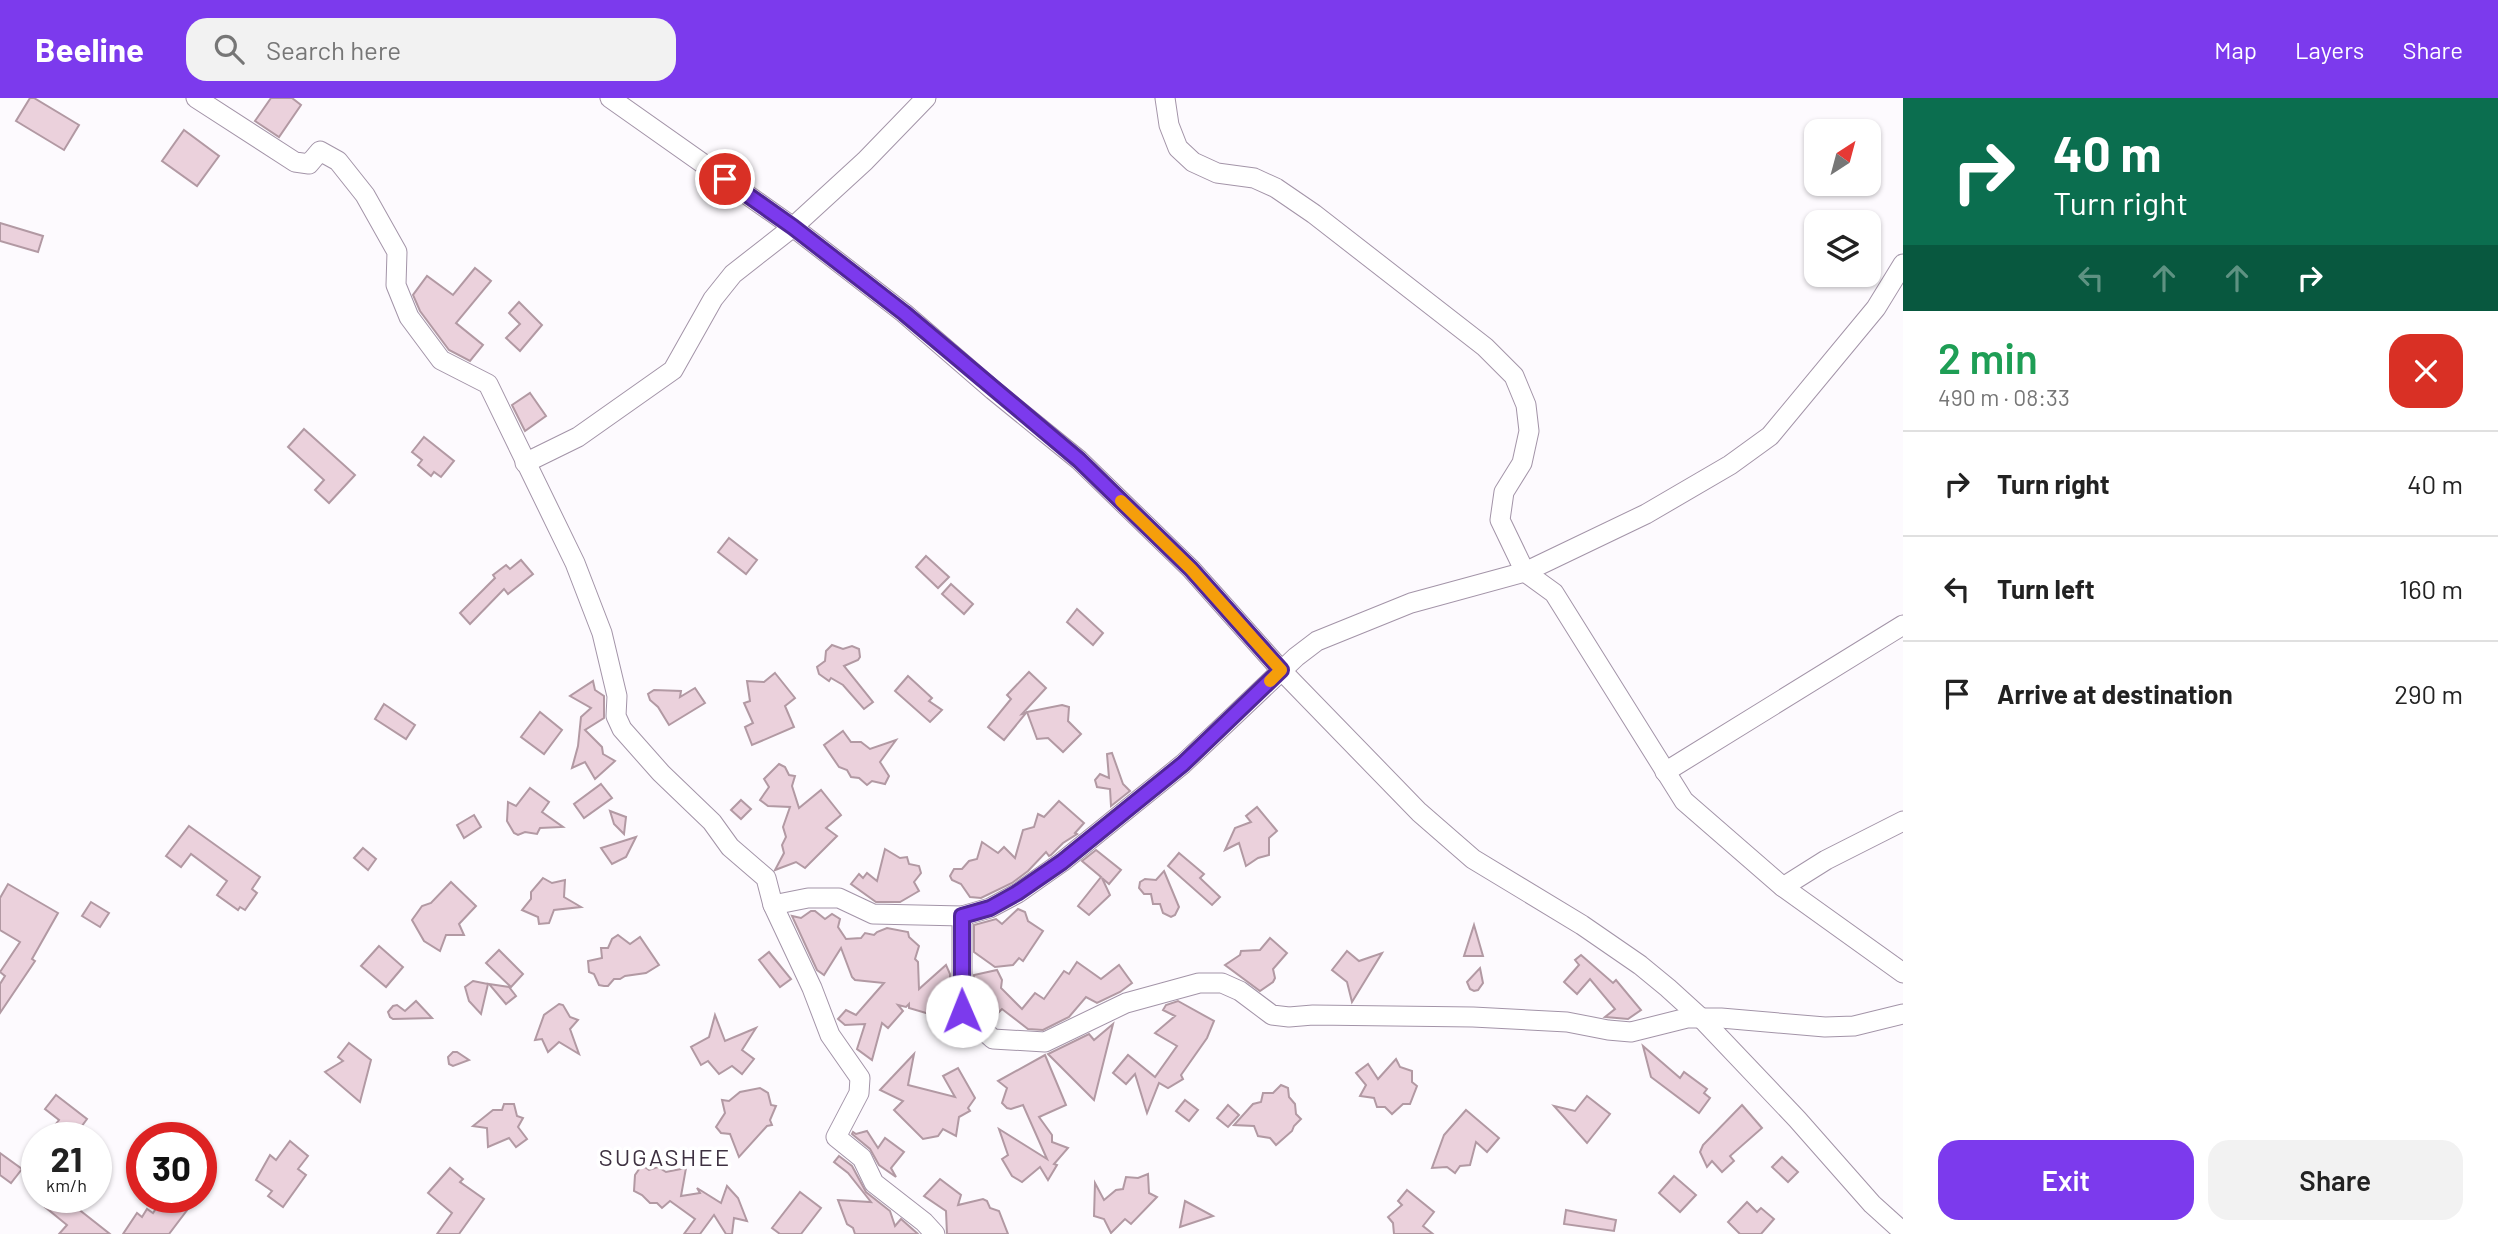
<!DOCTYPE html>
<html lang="en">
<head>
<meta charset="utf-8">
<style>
	body { margin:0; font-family:Barlow,sans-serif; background:#f2f2f2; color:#222; height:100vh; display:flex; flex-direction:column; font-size:26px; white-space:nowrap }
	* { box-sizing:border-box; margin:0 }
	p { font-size:23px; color:#767676 }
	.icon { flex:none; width:38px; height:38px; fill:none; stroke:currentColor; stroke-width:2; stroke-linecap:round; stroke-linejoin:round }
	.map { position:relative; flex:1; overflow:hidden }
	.panel { display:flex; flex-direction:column; background:#fff; width:595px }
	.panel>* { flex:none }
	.banner { background:#0b6e4f; color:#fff; overflow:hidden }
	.needle { width:46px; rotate:36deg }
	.fabs { position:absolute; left:1804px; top:21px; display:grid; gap:14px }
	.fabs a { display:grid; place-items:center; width:77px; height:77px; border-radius:14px; background:#fff; box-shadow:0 2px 5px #0004; font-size:35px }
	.speed { position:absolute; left:21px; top:1024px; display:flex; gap:14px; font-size:35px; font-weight:700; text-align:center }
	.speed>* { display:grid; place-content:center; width:91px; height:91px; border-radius:50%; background:#fff; box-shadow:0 2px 5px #0004; line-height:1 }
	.speed small { font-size:18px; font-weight:400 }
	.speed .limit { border:10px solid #d22; background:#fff; color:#111 }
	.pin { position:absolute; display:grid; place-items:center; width:60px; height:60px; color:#fff; margin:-30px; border:4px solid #fff; border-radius:50%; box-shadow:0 2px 7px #0007 }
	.me { position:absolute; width:77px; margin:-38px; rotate:359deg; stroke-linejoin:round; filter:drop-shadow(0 0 5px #0008) }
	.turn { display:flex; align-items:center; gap:24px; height:147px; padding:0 35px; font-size:32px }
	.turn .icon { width:91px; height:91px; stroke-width:2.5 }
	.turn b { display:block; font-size:49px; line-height:60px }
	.lanes { display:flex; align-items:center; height:66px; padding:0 35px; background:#0003; justify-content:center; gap:35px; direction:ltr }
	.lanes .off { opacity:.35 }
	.round { display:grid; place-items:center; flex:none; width:74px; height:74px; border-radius:21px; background:#f2f2f2 }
	.head { display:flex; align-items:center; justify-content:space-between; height:119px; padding:0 35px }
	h1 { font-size:42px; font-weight:600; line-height:52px; color:#1e9e55 }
	.action { display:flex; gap:14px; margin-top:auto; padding:14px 35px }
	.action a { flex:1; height:80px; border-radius:21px; background:#7c3aed; color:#fff; font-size:28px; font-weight:600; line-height:80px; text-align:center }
	.action a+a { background:#f2f2f2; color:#222 }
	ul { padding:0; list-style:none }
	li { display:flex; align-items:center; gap:21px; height:105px; padding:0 35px; border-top:2px solid #e0e0e0 }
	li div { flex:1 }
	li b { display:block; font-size:26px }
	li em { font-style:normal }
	header { display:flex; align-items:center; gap:42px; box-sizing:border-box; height:98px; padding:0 35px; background:#7c3aed; color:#fff }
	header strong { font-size:33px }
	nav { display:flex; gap:38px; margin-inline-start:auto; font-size:24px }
	.search { width:490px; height:63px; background:#f2f2f2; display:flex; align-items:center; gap:18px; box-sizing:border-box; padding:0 24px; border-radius:21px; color:#767676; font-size:26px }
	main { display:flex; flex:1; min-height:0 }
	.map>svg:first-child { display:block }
	.building { fill:#ebd1dc; stroke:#b299a3; stroke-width:2 }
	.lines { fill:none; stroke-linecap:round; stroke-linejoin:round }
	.street-casing { stroke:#a394a8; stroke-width:21 }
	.street { stroke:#fff; stroke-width:19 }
	.route-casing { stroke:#51269a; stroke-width:18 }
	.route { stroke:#7c3aed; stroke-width:12 }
	.slow { stroke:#f59e0b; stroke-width:12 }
	.labels { text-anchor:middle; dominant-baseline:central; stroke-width:7; stroke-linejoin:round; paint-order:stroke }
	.quarter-label { font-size:24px; letter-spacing:2px; fill:#3e3141; stroke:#fff }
</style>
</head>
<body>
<header>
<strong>Beeline</strong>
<div class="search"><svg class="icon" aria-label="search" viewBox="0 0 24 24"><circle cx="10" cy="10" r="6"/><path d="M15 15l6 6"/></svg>Search here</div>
<nav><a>Map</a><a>Layers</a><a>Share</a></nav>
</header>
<main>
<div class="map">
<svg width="1903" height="1136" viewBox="0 0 1903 1136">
	<rect width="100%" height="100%" fill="#fdfafe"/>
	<g class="building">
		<polygon points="30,0 34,0 79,27 64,52 16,23"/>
		<polygon points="271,0 292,0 301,7 279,39 255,23"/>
		<polygon points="184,32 219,58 197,88 162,63"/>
		<polygon points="0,125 43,138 38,154 0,143"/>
		<polygon points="475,170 491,183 456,225 483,247 470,263 449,252 420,213 413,197 427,178 453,197"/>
		<polygon points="519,204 542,227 520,253 506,240 520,226 509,215"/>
		<polygon points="530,295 546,318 525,333 512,307"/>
		<polygon points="304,331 355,377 329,405 315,392 324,382 288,349"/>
		<polygon points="424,339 454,363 441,379 434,374 431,378 418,367 422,362 412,354"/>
		<polygon points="729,440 757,462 746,476 718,454"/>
		<polygon points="926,458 949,479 938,490 916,469"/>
		<polygon points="521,462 533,476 508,496 504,491 470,526 460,515 495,480 493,477 506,467 510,471"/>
		<polygon points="951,486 973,506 964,516 942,496"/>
		<polygon points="1077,511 1103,535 1093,547 1067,524"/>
		<polygon points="832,547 843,551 852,548 859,551 860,559 858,562 844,568 873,604 864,611 843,587 831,580 829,583 819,576 817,569 825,563 826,553"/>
		<polygon points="1029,574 1046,590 1022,616 1026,615 1004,642 988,629 1011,601 1007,597"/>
		<polygon points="775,575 795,600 785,608 794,629 752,647 745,629 753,625 744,605 750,603 747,583 764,584"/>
		<polygon points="908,578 932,600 929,603 942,612 930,624 895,593"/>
		<polygon points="593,583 595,592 604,598 604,620 585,632 602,649 603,656 615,663 595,681 585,664 572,670 578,648 581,619 591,610 570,598"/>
		<polygon points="695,590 705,605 669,627 658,609 650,602 648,596 654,592 681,593 680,599"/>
		<polygon points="384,606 415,627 406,641 375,621"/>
		<polygon points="1062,607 1069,609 1068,623 1081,636 1063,654 1048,640 1037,641 1027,614"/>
		<polygon points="540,614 562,632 544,656 521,639"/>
		<polygon points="843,633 851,644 861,644 870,651 896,642 880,664 889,678 885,686 872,683 867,687 859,680 851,679 847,672 839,669 824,647"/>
		<polygon points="1112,655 1123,686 1130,693 1111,708 1110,691 1097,689 1095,682 1100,676 1109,680 1107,656"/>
		<polygon points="779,666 785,669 789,677 795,678 792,688 799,710 821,692 841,717 826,730 837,738 805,770 796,764 775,772 784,755 782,747 786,739 783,729 790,709 768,708 760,702 769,689 764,681"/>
		<polygon points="601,686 612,700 584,720 574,706"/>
		<polygon points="530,690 549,704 542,714 563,729 540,730 537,736 525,734 518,737 514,735 507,723 508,704 516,708"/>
		<polygon points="741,702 751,711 741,721 731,712"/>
		<polygon points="1059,703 1084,725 1075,735 1077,736 1063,745 1051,757 1049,758 1046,754 1028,773 1012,785 981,800 970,799 961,786 952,782 950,778 954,771 962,771 969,763 977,761 982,744 998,755 1004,749 1015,760 1023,732 1034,729 1038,716 1044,719"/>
		<polygon points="1257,709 1277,733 1269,740 1269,757 1258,760 1246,768 1239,745 1225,752 1235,730 1251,724 1246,718"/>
		<polygon points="610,713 626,719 624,736 614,726"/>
		<polygon points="474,717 481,729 464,740 457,727"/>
		<polygon points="189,728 260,779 252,791 257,795 245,812 240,809 238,812 217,797 227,783 191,756 181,769 166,758"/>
		<polygon points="636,739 626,759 612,766 601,750"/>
		<polygon points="363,750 376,761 368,772 354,760"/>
		<polygon points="885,751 900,760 907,759 909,766 919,768 921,775 914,784 919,793 900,804 876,804 851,786 859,776 863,780 867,775 877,783"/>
		<polygon points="1096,752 1121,772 1109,786 1102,780 1110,797 1089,817 1078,808 1101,779 1082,763"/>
		<polygon points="1179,755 1204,776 1200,780 1220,799 1212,807 1168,768"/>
		<polygon points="1164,773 1179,809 1175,817 1171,819 1163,815 1160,806 1153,806 1151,796 1144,796 1139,790 1140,784 1145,781 1156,782"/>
		<polygon points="543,780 552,785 565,782 564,799 581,809 554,812 549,825 539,826 538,819 522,812 531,801 531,794"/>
		<polygon points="451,784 476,808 459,826 464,837 446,837 440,853 424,843 412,822 422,808 431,805"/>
		<polygon points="8,786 58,815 32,861 35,863 0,915 0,886 5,878 0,874 20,844 0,832 0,800"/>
		<polygon points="91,804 109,815 100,829 82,818"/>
		<polygon points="1018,811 1025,814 1028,823 1043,833 1023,863 1019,860 1013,867 995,869 974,854 974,827 996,821 1002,826"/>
		<polygon points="811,813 815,813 825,821 832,816 840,821 838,829 846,841 861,840 865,835 874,837 877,834 887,830 908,834 909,839 919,848 915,861 918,864 919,891 946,867 950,876 950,915 943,920 909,910 909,906 906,909 898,907 903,913 888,930 882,925 872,962 857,951 865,926 845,927 838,921 846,912 856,917 884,885 855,882 852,879 841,850 824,877 817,872 792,818 801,820"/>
		<polygon points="1474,827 1483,858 1464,858"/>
		<polygon points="618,837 630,846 640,839 659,867 646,875 625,878 620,881 614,881 608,888 604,888 599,887 594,876 589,874 588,863 602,860 601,850 608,850 612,841"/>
		<polygon points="1270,840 1287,855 1273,871 1275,880 1273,884 1260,893 1225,867 1240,857 1241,853 1260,852"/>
		<polygon points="379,848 403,869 386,889 361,868"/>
		<polygon points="499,852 523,876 511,889 486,865"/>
		<polygon points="1347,853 1359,863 1382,855 1352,904 1347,884 1332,872"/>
		<polygon points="769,854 791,881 780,889 759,862"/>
		<polygon points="1581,857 1613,885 1616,882 1641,912 1628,921 1605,919 1615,911 1590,881 1577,896 1564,884 1579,867 1575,862"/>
		<polygon points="1077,864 1101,881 1119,867 1132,885 1120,894 1097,905 1086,899 1069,919 1043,932 1028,931 1002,911 994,919 991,916 987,919 974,908 974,877 997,872 1002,882 1001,890 1022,911 1035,895 1044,901 1064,873 1069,876"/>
		<polygon points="1480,870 1483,885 1478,892 1474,893 1470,891 1467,884"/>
		<polygon points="473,883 488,886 481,916 469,903 465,889"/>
		<polygon points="489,886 509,889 516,898 506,906"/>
		<polygon points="416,903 432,920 393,921 390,919 388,914 393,908 397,907 405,913"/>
		<polygon points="1178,903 1214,923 1207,940 1181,977 1183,981 1168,990 1159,985 1147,1015 1135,976 1126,986 1113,975 1128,957 1155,979 1177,948 1155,935 1175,918 1163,912 1166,907"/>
		<polygon points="559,906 563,907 570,919 578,922 570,931 579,956 559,944 548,954 542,941 535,942 544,917"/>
		<polygon points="715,917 725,943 756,930 742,952 754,961 742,976 732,968 719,976 708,963 701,967 691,949 709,939"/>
		<polygon points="1113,926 1094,1002 1048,956 1089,936 1094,942"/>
		<polygon points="349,945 371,962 360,1004 325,974 343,963 338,959"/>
		<polygon points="1643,948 1680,980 1684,974 1707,991 1704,995 1710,1000 1699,1015 1651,979"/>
		<polygon points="453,954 457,954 469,962 453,968 449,966 448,959"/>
		<polygon points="914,956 908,987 955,999 943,978 958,970 975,1000 968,1010 970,1013 959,1019 956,1038 943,1031 938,1038 923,1041 894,1012 903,1003 880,992"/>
		<polygon points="1045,957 1066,1007 1039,1019 1052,1037 1052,1044 1068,1050 1054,1066 1057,1067 1048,1082 1040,1069 1022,1084 1012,1078 1002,1061 1008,1057 999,1031 1047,1061 1023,1007 1011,1011 1007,1010 1002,1005 1007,990 998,983"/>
		<polygon points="1396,961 1400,969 1412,973 1412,984 1417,988 1410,1006 1403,1006 1392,1016 1385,1009 1377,1009 1374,1000 1360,998 1366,987 1356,975 1368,966 1378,981"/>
		<polygon points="1281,987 1288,990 1289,999 1295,1006 1296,1016 1301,1021 1294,1028 1292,1033 1276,1047 1270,1040 1258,1038 1254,1028 1234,1027 1253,1006 1261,1004 1263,995 1273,995"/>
		<polygon points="760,990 768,995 771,1007 776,1008 770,1022 772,1027 767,1028 739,1059 730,1036 721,1035 716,1029 725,1015 722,1002 729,1003 740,994"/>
		<polygon points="56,997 87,1021 73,1040 45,1040 59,1022 45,1011"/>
		<polygon points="1587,998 1610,1016 1587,1045 1554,1008 1575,1013"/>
		<polygon points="1185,1002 1198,1012 1189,1023 1176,1013"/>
		<polygon points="504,1006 514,1006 517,1018 523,1020 518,1029 527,1041 516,1049 509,1040 488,1049 487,1030 473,1028 493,1012 502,1012"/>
		<polygon points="1228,1007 1239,1017 1228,1029 1217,1020"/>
		<polygon points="1742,1007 1762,1030 1730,1058 1734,1063 1722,1074 1712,1063 1707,1069 1700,1054 1703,1047"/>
		<polygon points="1466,1012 1499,1040 1487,1054 1476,1044 1470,1067 1460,1068 1455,1075 1447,1069 1432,1070 1444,1037"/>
		<polygon points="867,1033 878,1050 885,1040 904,1054 891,1070 896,1079 879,1067 870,1051 852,1036 853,1034 856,1036"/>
		<polygon points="290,1043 308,1058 298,1071 306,1077 283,1109 268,1098 272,1093 256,1082 270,1057 276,1062"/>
		<polygon points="0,1055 22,1071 11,1085 0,1077"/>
		<polygon points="839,1058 852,1068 866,1094 890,1113 895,1128 901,1121 918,1136 855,1136 853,1130 847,1126 838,1102 871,1104 848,1075 834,1064"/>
		<polygon points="1782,1059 1798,1074 1788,1084 1772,1069"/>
		<polygon points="642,1067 649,1072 658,1069 666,1074 686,1070 681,1098 700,1095 697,1090 721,1105 727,1088 738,1100 747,1123 734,1120 732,1136 726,1136 714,1117 700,1136 684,1136 695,1121 670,1103 662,1110 657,1105 650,1105 642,1097 634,1093 635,1077"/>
		<polygon points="450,1070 463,1081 460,1084 484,1101 459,1136 437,1136 452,1115 428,1095"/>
		<polygon points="1148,1076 1149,1095 1157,1099 1131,1126 1125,1121 1111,1135 1104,1121 1094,1118 1095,1085 1104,1102 1116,1092 1123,1091 1126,1079 1138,1080"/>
		<polygon points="1674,1078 1696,1097 1680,1114 1659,1095"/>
		<polygon points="940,1081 961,1097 958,1107 983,1101 987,1103 990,1110 999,1113 1008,1136 947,1136 946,1113 924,1098"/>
		<polygon points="1407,1092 1434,1114 1423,1128 1433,1136 1394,1136 1393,1125 1388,1119 1402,1107 1398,1103"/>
		<polygon points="800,1094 821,1110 801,1136 780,1136 772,1130"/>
		<polygon points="53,1099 63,1099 110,1136 59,1136 67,1127 45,1109"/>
		<polygon points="170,1099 197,1099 169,1136 123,1136 137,1115 142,1119 147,1111 153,1115 161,1103 165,1106"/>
		<polygon points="1185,1103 1213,1118 1180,1129"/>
		<polygon points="1747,1104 1757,1114 1761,1110 1774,1121 1761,1136 1740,1136 1728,1124"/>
		<polygon points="1566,1112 1616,1122 1614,1133 1564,1126"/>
	</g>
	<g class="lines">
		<defs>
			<g id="street">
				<polyline points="196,0 295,64 309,66 320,53 338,63 365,97 397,154 396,187 409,219 441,262 488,286 575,465 602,535 617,598 616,618 622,631 661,675 712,724 730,749 766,780 773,807 812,890 830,937 860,980 859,995 836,1039 862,1060 874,1085 924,1124 935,1136"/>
				<polyline points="610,0 793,129 904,215 993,292 1079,362 1191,471 1281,572 1419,714 1473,761 1582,827 1640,867 1668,890 1701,920 1797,1021 1872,1106 1903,1134"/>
				<polyline points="1165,0 1169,27 1178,50 1193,64 1217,75 1254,80 1276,90 1314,116 1485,249 1514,278 1526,307 1529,333 1522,365 1504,394 1500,422 1525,474 1554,495 1684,703 1783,789 1903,875"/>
				<polyline points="525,365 578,339 673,272 713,201 733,176 793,129 865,63 926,0"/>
				<polyline points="1665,674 1903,527"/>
				<polyline points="1783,789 1826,762 1903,723"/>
				<polyline points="773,807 808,800 839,800 873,816 962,818 990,810 1018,795 1062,764 1183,666 1296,559 1317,543 1411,505 1525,474 1646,416 1730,367 1770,338 1876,210 1903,166"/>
				<polyline points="962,818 962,913 993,941 1045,944 1126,905 1199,885 1222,885 1240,893 1272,917 1289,919 1313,917 1473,919 1567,924 1608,932 1631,934 1687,920 1721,920 1825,929 1854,928 1903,916"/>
			</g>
		</defs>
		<use href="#street" class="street-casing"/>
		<use href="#street" class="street"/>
	</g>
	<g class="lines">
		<defs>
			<polyline id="route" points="725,81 793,129 904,215 1079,362 1191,471 1281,572 1183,666 1062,764 1017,795 990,810 962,818 962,913"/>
		</defs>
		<use href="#route" class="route-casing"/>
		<use href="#route" class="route"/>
		<polyline class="slow" points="1121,403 1191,471 1281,572 1270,583"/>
	</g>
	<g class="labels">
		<g class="quarter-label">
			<text x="665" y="1058">SUGASHEE</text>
		</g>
	</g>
</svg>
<div class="fabs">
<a><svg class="needle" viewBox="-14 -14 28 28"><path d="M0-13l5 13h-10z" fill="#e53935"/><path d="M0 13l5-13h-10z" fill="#767676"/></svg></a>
<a><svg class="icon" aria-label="layers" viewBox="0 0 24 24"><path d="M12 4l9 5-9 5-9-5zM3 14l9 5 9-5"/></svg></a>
</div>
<div class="speed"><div>21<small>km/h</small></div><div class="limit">30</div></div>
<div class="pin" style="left:725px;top:81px;background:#d93025"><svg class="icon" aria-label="arrive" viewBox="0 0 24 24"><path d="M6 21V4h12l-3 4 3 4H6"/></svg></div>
<svg class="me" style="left:962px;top:913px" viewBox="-20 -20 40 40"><circle r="19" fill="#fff"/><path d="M0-13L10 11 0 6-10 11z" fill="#7c3aed"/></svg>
</div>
<section class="panel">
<div class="banner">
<div class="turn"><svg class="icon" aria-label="right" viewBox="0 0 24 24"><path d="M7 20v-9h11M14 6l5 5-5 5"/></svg><div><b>40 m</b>Turn right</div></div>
<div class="lanes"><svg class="icon off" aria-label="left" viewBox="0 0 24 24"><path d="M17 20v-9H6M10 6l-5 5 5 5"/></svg><svg class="icon off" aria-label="ahead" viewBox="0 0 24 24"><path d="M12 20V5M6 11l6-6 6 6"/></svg><svg class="icon off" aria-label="ahead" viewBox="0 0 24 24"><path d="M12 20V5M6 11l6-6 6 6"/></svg><svg class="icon" aria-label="right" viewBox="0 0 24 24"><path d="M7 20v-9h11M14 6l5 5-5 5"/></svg></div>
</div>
<div class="head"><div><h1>2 min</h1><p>490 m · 08:33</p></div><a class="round" style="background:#d93025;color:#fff"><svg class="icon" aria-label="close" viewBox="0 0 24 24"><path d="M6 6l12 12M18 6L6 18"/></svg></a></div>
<ul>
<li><svg class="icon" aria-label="right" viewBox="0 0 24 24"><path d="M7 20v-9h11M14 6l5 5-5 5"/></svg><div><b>Turn right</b></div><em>40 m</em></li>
<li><svg class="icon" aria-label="left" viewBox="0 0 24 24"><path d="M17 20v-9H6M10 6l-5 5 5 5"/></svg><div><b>Turn left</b></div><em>160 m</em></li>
<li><svg class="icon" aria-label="arrive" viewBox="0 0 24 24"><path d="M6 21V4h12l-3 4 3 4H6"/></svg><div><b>Arrive at destination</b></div><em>290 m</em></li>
</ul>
<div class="action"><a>Exit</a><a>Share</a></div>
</section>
</main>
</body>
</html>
